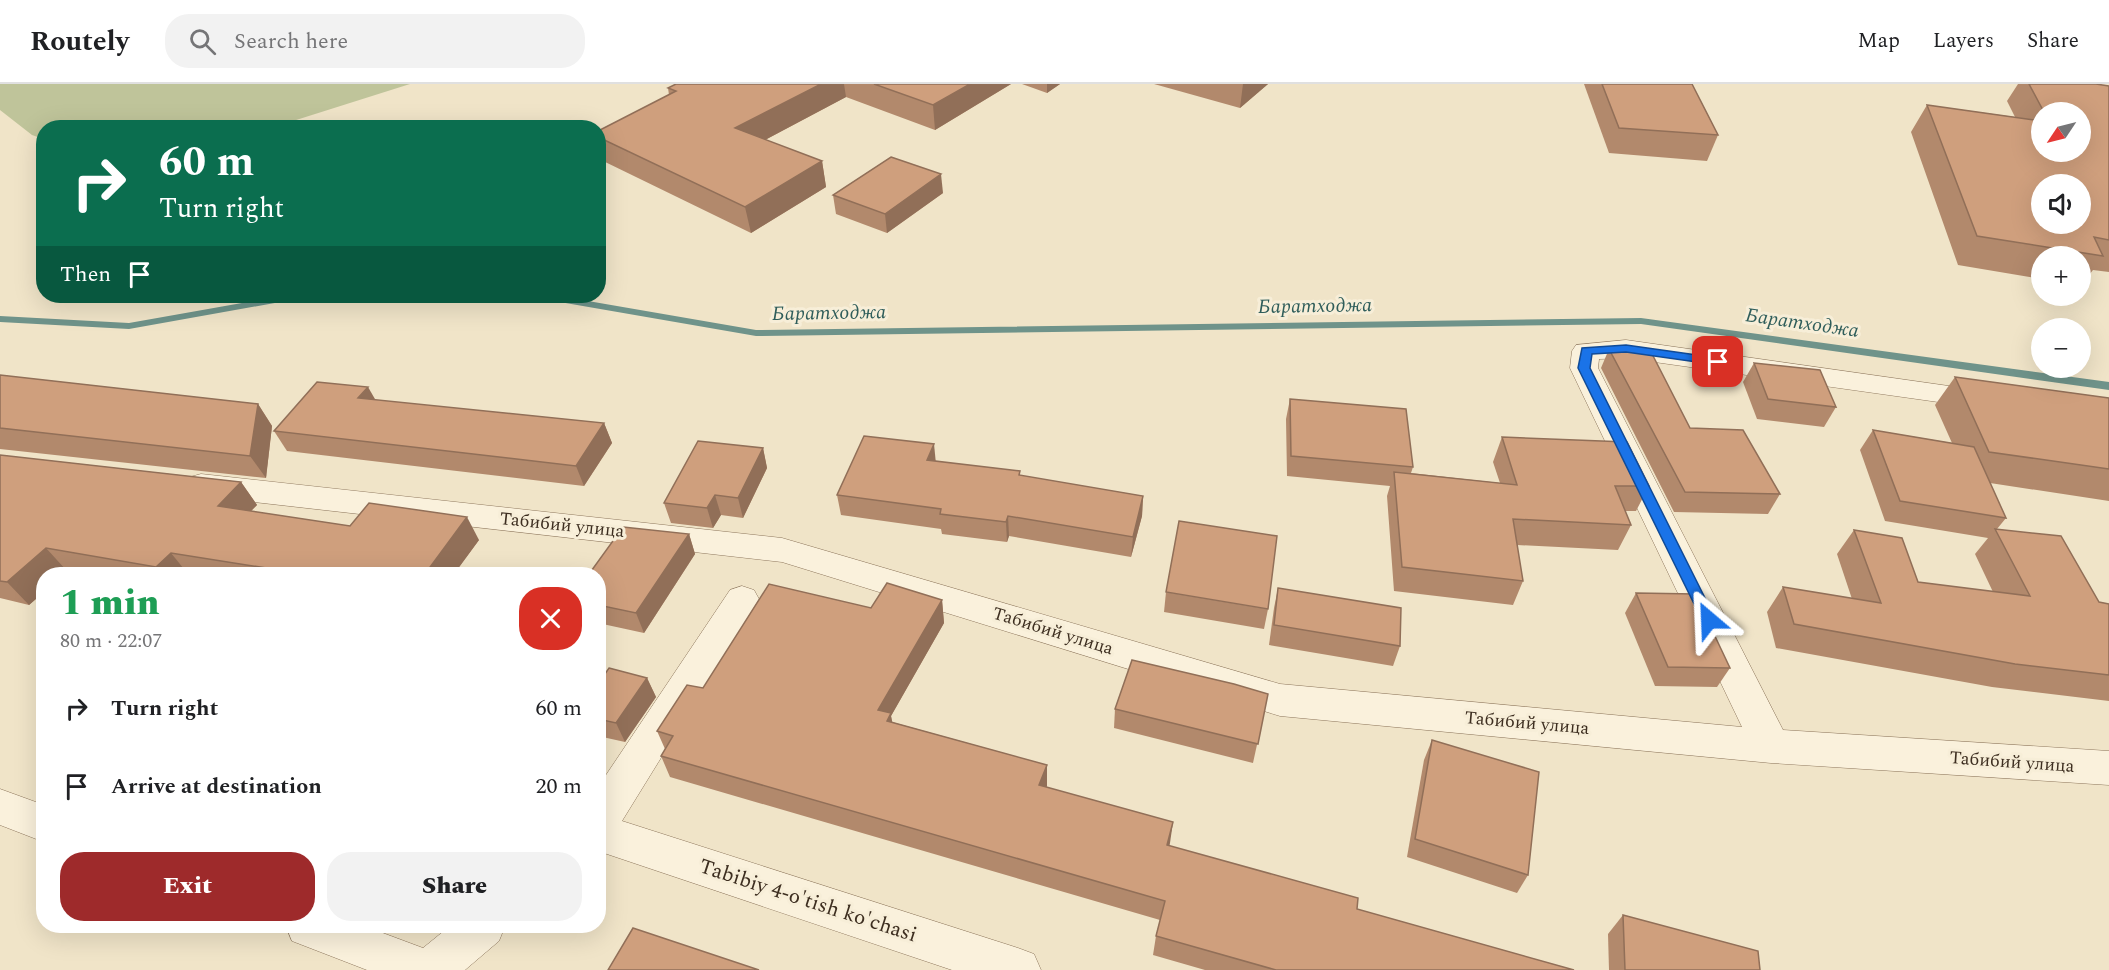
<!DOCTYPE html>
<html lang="en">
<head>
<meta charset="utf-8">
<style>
	body { margin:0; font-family:Spectral,serif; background:#f2f2f2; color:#202124; height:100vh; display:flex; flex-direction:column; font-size:22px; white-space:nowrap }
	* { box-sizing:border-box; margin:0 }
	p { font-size:20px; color:#757577 }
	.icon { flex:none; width:33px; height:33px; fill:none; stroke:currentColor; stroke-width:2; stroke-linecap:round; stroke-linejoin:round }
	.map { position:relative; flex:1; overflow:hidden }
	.panel { position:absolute; left:36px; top:483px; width:570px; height:366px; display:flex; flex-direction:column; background:#fff; border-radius:24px; box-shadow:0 6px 24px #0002 }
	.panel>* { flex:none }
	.top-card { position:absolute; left:36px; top:36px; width:570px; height:183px; border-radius:24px; box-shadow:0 6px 24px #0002; background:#0b6e4f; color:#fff; overflow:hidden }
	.needle { width:39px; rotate:235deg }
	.buttons { position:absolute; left:2031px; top:18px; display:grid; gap:12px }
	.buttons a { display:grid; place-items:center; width:60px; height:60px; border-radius:50%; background:#fff; box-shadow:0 6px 24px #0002; font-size:30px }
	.pin { position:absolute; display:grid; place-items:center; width:51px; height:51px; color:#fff; margin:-26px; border-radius:12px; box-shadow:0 3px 9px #0006 }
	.me { position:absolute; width:66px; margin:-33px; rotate:334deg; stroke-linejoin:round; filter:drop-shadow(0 0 4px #0008) }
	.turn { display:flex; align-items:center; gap:21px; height:126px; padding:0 24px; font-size:27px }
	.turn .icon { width:78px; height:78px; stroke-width:2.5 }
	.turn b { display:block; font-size:42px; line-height:51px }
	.then { display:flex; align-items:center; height:57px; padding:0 24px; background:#0003; gap:12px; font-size:22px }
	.round { display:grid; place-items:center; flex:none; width:63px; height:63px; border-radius:24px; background:#f2f2f2 }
	.summary { display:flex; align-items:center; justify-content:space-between; height:102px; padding:0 24px }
	h1 { font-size:36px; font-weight:800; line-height:45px; color:#1e9e55 }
	.button { display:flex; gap:12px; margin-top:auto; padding:12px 24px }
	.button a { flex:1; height:69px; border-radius:24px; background:#9e2a2b; color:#fff; font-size:24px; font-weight:800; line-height:69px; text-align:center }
	.button a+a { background:#f2f2f2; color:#202124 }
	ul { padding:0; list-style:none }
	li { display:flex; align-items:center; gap:18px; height:78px; padding:0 24px }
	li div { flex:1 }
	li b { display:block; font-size:22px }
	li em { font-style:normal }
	header { display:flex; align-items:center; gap:36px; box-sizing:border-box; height:84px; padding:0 30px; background:#fff; border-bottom:2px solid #e0e0e0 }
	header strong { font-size:28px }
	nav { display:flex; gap:33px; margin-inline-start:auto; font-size:21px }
	.search { width:420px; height:54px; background:#f2f2f2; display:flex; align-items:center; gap:15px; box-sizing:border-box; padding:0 21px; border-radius:24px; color:#757577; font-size:22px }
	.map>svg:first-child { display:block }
	.cemetery { fill:#bfc49a }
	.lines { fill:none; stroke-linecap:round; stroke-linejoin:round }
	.stream { fill:#6f938a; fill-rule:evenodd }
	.minor-casing { stroke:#8d765c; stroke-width:1 }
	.minor { fill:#faf1dc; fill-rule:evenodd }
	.wall { fill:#b2896c; fill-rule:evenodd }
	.shaded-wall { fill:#916f58 }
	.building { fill:#cf9f7d; stroke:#916f58; stroke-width:1.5; fill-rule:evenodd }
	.route { fill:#1a73e8; stroke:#114b97; stroke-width:1.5 }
	.labels { text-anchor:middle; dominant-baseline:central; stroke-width:6; stroke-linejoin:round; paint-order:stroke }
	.street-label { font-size:18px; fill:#3d2e20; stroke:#f7eed8 }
	.water-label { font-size:20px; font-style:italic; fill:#2f5d5a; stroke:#f7eed8 }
	.near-street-label { font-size:21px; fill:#3d2e20; stroke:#f7eed8 }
</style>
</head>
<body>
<header>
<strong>Routely</strong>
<div class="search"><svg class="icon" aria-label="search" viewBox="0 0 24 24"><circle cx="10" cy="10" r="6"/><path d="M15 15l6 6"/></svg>Search here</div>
<nav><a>Map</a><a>Layers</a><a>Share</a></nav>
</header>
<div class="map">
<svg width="2109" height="886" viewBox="0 0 2109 886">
	<rect width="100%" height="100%" fill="#f0e4c8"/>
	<polygon class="cemetery" points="0,0 410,0 274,43 44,44 43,55 32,51 0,26"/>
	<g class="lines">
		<g class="stream">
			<polygon points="281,212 302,212 297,215 129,245 0,238 0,232 129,239"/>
			<polygon points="515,212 559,212 756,246 1641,234 2109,298 2109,306 1641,240 756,252 554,217 520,215"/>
		</g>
		<defs>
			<g id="minor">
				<polygon points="1626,256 1998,309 2003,316 1998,323 1988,325 1626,274 1599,275 1598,284 1783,646 2109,667 2109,701 1771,679 1280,632 782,478 201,412 190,409 185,401 190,393 201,390 782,454 1280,600 1742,643 1570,284 1572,267 1576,261"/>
				<polygon points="742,502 754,506 759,515 622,737 1018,864 1034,870 1041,886 952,886 598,767 598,703 730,506"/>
				<polygon points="0,705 44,721 44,758 0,741"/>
				<polygon points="286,842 364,842 423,864 450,842 505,842 499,857 465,886 367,886 292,857"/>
			</g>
		</defs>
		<use href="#minor" class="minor-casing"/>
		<use href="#minor" class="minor"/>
	</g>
	<g class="wall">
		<polygon points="676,0 1011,0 935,46 846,13 765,56 822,77 826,103 751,149 599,75 598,47 669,11 668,4"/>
		<polygon points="1022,0 1060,0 1047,9"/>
		<polygon points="1154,0 1268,0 1240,24"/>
		<polygon points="1584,0 1692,0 1718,51 1707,77 1609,69"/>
		<path d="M2018,0H2096L2109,2V188L2093,186L2081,201L2080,172H2042V195L1958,181L1911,48L1927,21L2015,33L2007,17ZM2042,28H2080L2042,68Z"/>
		<polygon points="943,109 887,149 836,130 833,111"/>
		<polygon points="1609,265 1690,344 1780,410 1768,430 1674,428 1601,284"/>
		<polygon points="1754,279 1836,323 1824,343 1757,335 1743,298"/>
		<polygon points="0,291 258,320 272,342 266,394 0,365"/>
		<polygon points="1955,293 2109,314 2109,417 1990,399 2006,434 1997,445 2099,518 2109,520 2109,617 1992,603 1776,564 1767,528 1783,503 1852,515 1837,470 1854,446 1918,498 1993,508 1975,470 1988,454 1885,437 1860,366 1873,346 1952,359 1935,321"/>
		<polygon points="1290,315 1413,383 1411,389 1500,399 1493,378 1502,353 1649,402 1636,427 1625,427 1631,441 1618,466 1517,461 1523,497 1513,521 1394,507 1387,412 1390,402 1287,392 1286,335"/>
		<polygon points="604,339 612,359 584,402 287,367 274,347"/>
		<polygon points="763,364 767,384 743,434 721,431 713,444 671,439 664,419"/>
		<polygon points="0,371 241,398 257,421 251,427 350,442 479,456 454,490 88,490 67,487 44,490 44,508 29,521 0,514"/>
		<polygon points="1020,387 1020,392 1143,412 1142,432 1131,473 1009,452 1007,458 942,450 941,445 841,431 837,411"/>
		<polygon points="689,450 695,470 644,549 598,539 598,490"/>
		<polygon points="1278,504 1400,562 1393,582 1269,561 1274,524"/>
		<polygon points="1166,508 1268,525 1264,545 1164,528"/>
		<polygon points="1636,509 1730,584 1717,603 1655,602 1625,529"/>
		<polygon points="942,516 944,539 891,632 892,638 1047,681 1046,703 1169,762 1357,825 1574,886 1205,886 1153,871 1156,852 1160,836 670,693 661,672 665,665 657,647 703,604 871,524"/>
		<polygon points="647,594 656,613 625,658 598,652 598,600"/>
		<polygon points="1268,610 1253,679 1114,644 1115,625"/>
		<polygon points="1432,656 1528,791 1517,809 1407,773 1424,676"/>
		<polygon points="1623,831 1760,886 1609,886 1608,850"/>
	</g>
	<g class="shaded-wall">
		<polygon points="821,0 844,0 846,13 740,69 735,44"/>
		<polygon points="970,0 1011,0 935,46 933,21"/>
		<polygon points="1047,0 1060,0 1047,9"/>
		<polygon points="1243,0 1268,0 1240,24"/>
		<polygon points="822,77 826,103 751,149 745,123"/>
		<polygon points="941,90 943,109 887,149 885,130"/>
		<polygon points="368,303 379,322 358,314"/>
		<polygon points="258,320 272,342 266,394 250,372"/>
		<polygon points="604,339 612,359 584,402 576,382"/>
		<polygon points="934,360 936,380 927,376"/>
		<polygon points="763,364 767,384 743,434 738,414"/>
		<polygon points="241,398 257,421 234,444 218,422"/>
		<polygon points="715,411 721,431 713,444 707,424"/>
		<polygon points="1143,412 1142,432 1131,473 1133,453"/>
		<polygon points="1008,432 1009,452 1007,458 1006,438"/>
		<polygon points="467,433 479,456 454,490 425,490"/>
		<polygon points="689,450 695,470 644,549 636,529"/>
		<polygon points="46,464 67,487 63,490 44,490 44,508 29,521 7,498"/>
		<polygon points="171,469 188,490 162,490 156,483"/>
		<polygon points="942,516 944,539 891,632 895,651 878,626"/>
		<polygon points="647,594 656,613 625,658 616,639"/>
		<polygon points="1047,681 1047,702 1039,723 1039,701"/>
		<polygon points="1173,738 1170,759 1165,782 1167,761"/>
	</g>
	<g class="building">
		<polygon points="676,0 821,0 735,44 822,77 745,123 598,53 598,47 676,7 668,4"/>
		<polygon points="874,0 970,0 933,21"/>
		<polygon points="1602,0 1692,0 1718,51 1619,44"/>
		<path d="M2029,0H2096L2109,2V156L2094,153L2103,172L1977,152L1927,21L2042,37V68H2080V28H2044ZM2042,100H2080V140H2042Z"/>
		<polygon points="891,73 941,90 885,130 833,111"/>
		<polygon points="1609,265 1650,266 1690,344 1743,346 1780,410 1685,408"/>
		<polygon points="1754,279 1820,286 1836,323 1768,315"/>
		<polygon points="0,291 258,320 250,372 0,344"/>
		<polygon points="1955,293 2109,314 2109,385 1989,368"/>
		<polygon points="317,298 368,303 358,314 604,339 576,382 274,347"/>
		<polygon points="1290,315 1406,325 1413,383 1291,372"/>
		<polygon points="1873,346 1974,363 2006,434 1900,417"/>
		<polygon points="864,352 934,360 927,376 1020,387 1019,391 1143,412 1133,453 1008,432 1006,438 940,430 941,425 837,411"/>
		<polygon points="1502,353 1627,358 1649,402 1615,402 1631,441 1513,435 1523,497 1402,483 1394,388 1517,401"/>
		<polygon points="698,357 763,364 738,414 715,411 707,424 664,419"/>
		<polygon points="0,371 241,398 218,422 350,442 369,419 467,433 425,490 304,490 171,469 156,483 46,464 7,498 0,497"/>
		<polygon points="1179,437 1277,452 1268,525 1166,508"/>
		<polygon points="623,443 689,450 636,529 598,521 598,490 589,490"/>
		<polygon points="1995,445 2061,452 2099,518 2109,520 2109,591 2015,580 1794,540 1783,503 1881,519 1854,446 1902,454 1918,498 2030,512"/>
		<polygon points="887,499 942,516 878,626 891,629 887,637 1047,681 1039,701 1173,738 1167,761 1358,814 1357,825 1574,886 1276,886 1156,852 1165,817 661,672 673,652 657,647 687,601 703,604 769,500 871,524"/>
		<polygon points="1278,504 1401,524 1400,562 1274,541"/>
		<polygon points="1636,509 1695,510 1730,584 1668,583"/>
		<polygon points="1132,576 1234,600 1268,610 1258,660 1115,625"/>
		<polygon points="609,584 647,594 616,639 598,635 598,600"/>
		<polygon points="1432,656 1539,688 1528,791 1415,755"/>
		<polygon points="1623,831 1758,867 1760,886 1625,886"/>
		<polygon points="633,844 759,886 608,886"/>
	</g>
	<polygon class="route" points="1626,261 1718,274 1724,278 1718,281 1626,268 1592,270 1590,284 1716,536 1714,540 1704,540 1702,536 1578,284 1582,264"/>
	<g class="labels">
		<g class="street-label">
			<text transform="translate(562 441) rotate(6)">Табибий улица</text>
			<text transform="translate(1053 547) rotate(17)">Табибий улица</text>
			<text transform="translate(1527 639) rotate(5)">Табибий улица</text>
			<text transform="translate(2012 678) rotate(4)">Табибий улица</text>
		</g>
		<g class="water-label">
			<text transform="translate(1315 222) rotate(-1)">Баратходжа</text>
			<text transform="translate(829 229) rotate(-1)">Баратходжа</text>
			<text transform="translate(1802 239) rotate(8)">Баратходжа</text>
		</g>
		<g class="near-street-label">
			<text transform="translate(808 817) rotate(18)">Tabibiy 4-o'tish ko'chasi</text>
		</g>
	</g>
</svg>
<div class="buttons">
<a><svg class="needle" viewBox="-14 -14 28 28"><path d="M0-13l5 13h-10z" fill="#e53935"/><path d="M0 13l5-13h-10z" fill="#757577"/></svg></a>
<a><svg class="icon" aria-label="sound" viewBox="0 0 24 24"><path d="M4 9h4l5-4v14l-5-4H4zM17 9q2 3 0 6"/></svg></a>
<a>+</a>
<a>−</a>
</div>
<div class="pin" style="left:1718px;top:278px;background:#d93025"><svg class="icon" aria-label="arrive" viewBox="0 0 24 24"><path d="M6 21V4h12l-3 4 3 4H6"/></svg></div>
<svg class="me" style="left:1709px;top:536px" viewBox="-20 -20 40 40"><path d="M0-17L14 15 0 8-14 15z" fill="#1a73e8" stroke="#fff" stroke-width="4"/></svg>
<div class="top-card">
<div class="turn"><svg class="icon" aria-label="right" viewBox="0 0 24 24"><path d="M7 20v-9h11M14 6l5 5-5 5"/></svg><div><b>60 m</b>Turn right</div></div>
<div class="then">Then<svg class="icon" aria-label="arrive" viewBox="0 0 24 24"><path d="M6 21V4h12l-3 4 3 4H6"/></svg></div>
</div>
<section class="panel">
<div class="summary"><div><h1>1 min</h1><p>80 m · 22:07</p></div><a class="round" style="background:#d93025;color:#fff"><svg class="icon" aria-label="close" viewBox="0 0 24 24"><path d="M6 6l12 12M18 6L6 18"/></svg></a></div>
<ul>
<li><svg class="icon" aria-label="right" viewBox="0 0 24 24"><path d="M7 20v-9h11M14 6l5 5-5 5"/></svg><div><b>Turn right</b></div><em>60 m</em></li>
<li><svg class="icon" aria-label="arrive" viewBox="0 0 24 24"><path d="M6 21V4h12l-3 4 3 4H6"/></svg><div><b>Arrive at destination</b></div><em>20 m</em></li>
</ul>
<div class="button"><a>Exit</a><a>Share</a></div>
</section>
</div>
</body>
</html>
